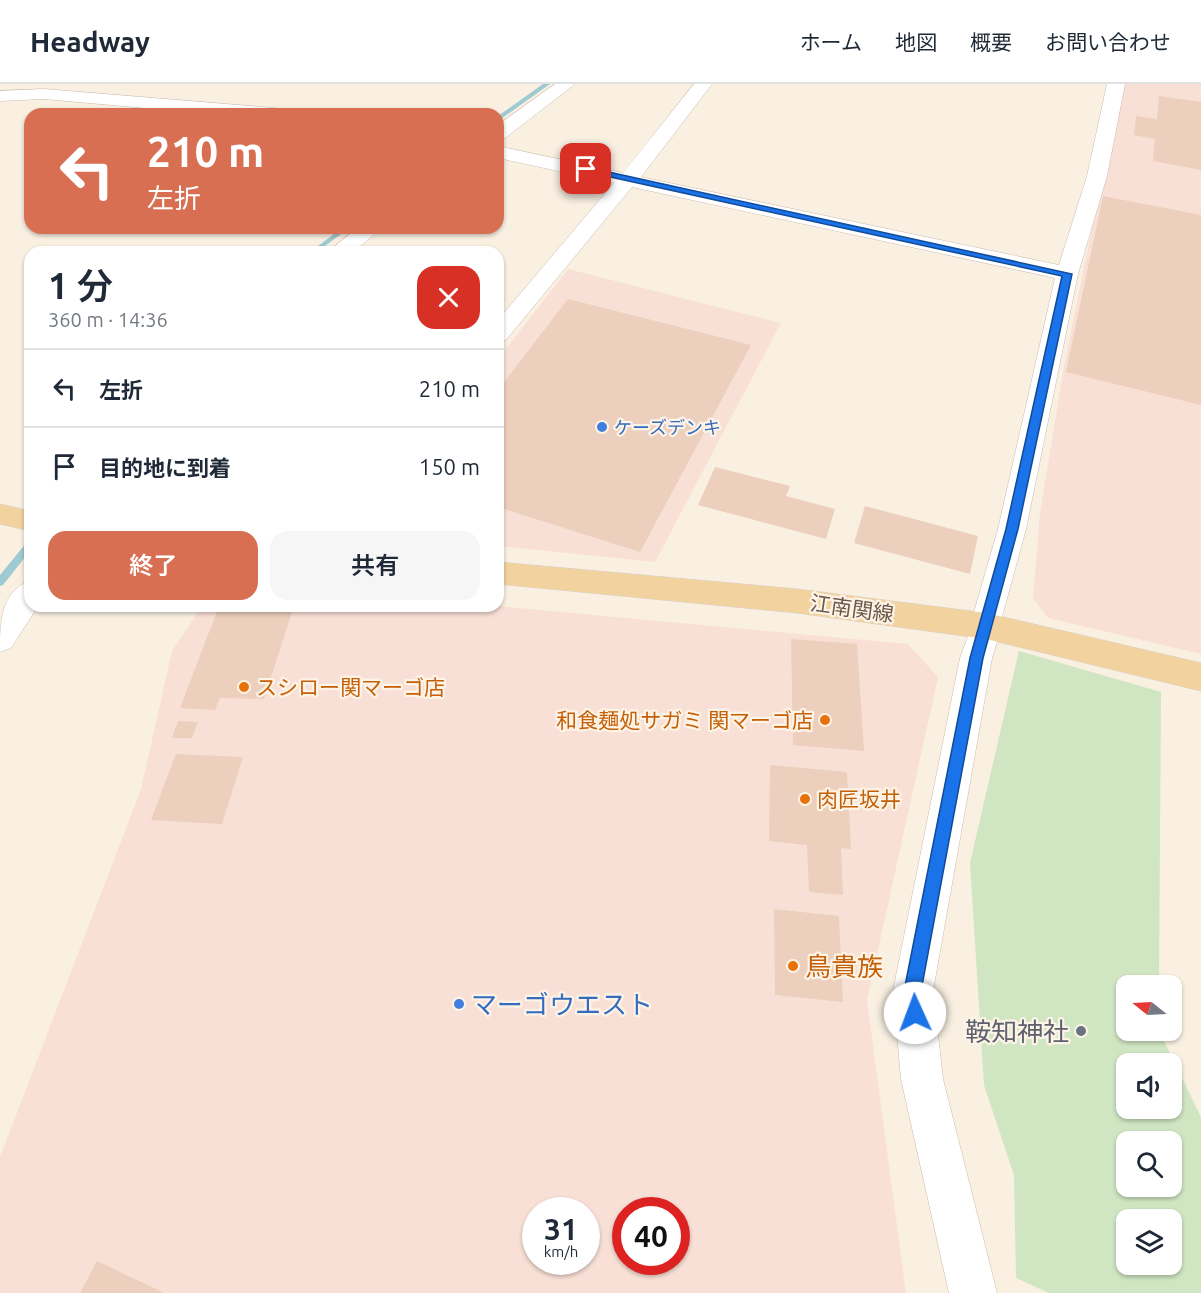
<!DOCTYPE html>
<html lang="ja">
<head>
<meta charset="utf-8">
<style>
	body { margin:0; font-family:Ubuntu,"Noto Sans JP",sans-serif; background:#f6f6f7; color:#1f2937; height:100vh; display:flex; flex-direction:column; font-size:22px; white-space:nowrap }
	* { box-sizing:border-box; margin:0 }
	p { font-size:20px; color:#747a83 }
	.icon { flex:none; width:33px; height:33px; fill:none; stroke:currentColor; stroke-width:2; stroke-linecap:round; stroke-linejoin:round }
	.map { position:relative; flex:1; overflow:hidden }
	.drawer { position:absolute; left:24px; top:162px; width:480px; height:366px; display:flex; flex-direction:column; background:#fff; border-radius:18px; box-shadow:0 2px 4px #0004 }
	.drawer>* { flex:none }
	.banner { position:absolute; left:24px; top:24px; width:480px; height:126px; border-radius:18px; box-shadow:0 2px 4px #0004; background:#d86f52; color:#fff; overflow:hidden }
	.needle { width:39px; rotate:288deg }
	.tools { position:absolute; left:1116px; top:891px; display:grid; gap:12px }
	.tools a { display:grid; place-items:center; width:66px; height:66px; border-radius:12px; background:#fff; box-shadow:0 2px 4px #0004; font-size:30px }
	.speed { position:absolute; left:522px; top:1113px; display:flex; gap:12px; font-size:30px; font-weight:700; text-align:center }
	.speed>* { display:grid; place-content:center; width:78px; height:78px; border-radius:50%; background:#fff; box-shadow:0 2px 4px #0004; line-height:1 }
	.speed small { font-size:15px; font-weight:400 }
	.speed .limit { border:9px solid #d22; background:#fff; color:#111 }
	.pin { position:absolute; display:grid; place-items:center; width:51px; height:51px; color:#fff; margin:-26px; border-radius:12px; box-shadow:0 3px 9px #0006 }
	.me { position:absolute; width:66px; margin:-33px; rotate:358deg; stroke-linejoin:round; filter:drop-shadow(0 0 4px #0008) }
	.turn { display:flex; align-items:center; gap:21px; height:126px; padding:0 24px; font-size:27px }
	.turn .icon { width:78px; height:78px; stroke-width:2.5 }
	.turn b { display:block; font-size:42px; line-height:51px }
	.round { display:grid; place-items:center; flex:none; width:63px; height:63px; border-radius:18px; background:#f6f6f7 }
	.overview { display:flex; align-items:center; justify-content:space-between; height:102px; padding:0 24px }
	h1 { font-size:36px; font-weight:600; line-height:45px }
	.cta { display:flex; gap:12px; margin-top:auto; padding:12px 24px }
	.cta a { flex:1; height:69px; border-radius:18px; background:#d86f52; color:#fff; font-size:24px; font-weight:600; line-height:69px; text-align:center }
	.cta a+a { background:#f6f6f7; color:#1f2937 }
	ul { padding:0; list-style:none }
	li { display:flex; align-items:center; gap:18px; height:78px; padding:0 24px; border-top:2px solid #e0e1e3 }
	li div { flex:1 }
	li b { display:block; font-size:22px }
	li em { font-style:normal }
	header { display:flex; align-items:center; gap:36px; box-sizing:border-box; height:84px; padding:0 30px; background:#fff; border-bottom:2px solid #e0e1e3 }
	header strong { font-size:28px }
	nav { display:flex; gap:33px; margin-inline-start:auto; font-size:21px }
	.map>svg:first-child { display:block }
	.commercial { fill:#f9e0d6; fill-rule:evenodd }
	.green { fill:#d0e5c2; fill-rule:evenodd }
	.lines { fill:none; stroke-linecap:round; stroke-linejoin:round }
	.stream { fill:#a0cad1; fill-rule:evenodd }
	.building { fill:#eccfbc }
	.street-casing { stroke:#cbbaad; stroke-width:1 }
	.secondary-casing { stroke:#cebaaa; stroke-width:1 }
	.primary-casing { stroke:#d6d0cd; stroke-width:1 }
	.street { fill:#fff; fill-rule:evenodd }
	.secondary { fill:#fff; fill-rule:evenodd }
	.primary { fill:#f2d3a0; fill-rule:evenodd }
	.route { fill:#1a73e8; stroke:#114b97; stroke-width:1.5 }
	.shop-dot { fill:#3f7fe0; stroke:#fdf4e7; stroke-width:2 }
	.food-dot { fill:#e8710a; stroke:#fdf4e7; stroke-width:2 }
	.worship-dot { fill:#6b7280; stroke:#fdf4e7; stroke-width:2 }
	.labels { text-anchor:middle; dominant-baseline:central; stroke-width:4.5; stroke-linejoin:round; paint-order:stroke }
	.far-shop-label { font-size:18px; fill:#366cbe; stroke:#fdf4e7; text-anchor:start }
	.street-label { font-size:21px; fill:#6e574b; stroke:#fdf4e7 }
	.food-label { font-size:21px; fill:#c56008; stroke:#fdf4e7; text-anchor:start }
	.near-food-label { font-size:26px; fill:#c56008; stroke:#fdf4e7; text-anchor:start }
	.near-shop-label { font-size:26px; fill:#366cbe; stroke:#fdf4e7; text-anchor:start }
	.near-worship-label { font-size:26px; fill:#5b616d; stroke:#fdf4e7; text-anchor:end }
</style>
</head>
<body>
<header>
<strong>Headway</strong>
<nav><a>ホーム</a><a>地図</a><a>概要</a><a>お問い合わせ</a></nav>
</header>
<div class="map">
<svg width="1201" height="1209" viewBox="0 0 1201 1209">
	<rect width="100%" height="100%" fill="#f9f0e2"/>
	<g class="commercial">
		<polygon points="1121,0 1201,0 1201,570 1048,534 1033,514 1040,429 1063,288"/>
		<polygon points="568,185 781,239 655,478 498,462 498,275"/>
		<path d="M202,522H498L908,560L938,593L867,916L906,1209H0V1073L141,705L172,567ZM536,1126H586V1178H536ZM626,1126H676V1178H626Z"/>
	</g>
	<path class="green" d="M1019,567L1161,608L1159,901L1126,902V946L1159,947L1201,1033V1209H1049L1016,1194L1014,1091L984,1001L970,779ZM1126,980H1172V1024H1126ZM1126,1058H1172V1102H1126ZM1126,1136H1172V1180H1126Z"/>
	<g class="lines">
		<g class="stream">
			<polygon points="543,0 550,0 498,37 498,32"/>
			<polygon points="342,144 349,144 317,168 310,168"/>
			<polygon points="30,457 30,467 3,501 0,502 0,491 27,458"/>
		</g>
	</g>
	<g class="building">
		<polygon points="1159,12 1201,18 1201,86 1153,77 1155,55 1134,51 1136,32 1157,35"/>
		<polygon points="1103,112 1201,131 1201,321 1066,288"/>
		<polygon points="568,215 751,261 640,468 498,423 498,306"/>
		<polygon points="715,383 790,402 786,412 835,425 826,455 698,421"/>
		<polygon points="865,422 978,452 970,490 854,459"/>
		<polygon points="219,522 294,522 264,615 220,614 215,626 180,624"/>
		<polygon points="791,555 857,560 864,667 793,661"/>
		<polygon points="178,637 198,638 192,654 172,654"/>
		<polygon points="176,670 243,673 222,740 151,736"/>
		<polygon points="770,681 847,688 851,765 841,764 843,811 809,808 807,761 769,757"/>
		<polygon points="774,825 839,832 843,918 775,911"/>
		<polygon points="97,1177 164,1209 80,1209"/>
	</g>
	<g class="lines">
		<defs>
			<g id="street">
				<polygon points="555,0 575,0 505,54 498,56 498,41"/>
				<polygon points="694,0 712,0 641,93 1059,181 1087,92 1107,0 1125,0 1107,92 1078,190 1026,445 997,551 986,555 975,551 970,542 998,445 1055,194 632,103 506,256 498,258 498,236 614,99 498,74 498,62 623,89"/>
				<polygon points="44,5 275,24 284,30 212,30 44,15 0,17 0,7"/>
				<polygon points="357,144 382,144 353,168 328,168"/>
				<path d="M30,497V522H38L11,564L0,568C0,541 0,507 30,497Z"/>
			</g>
			<polygon id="secondary" points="986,529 997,533 1002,542 992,574 933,907 943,995 997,1209 949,1209 901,995 893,907 960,574 975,533"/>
			<g id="primary">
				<polygon points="0,420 30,427 30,447 0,440"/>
				<polygon points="498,478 797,505 986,529 1201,579 1201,607 986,555 797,529 498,500"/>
			</g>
		</defs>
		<use href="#street" class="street-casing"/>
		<use href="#secondary" class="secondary-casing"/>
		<use href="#primary" class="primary-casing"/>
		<use href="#street" class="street"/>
		<use href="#secondary" class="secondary"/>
		<use href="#primary" class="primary"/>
	</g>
	<polygon class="route" points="586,83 1072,190 1018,445 983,574 921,907 924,929 921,935 915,938 909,935 904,907 970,574 1006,445 1062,192 583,87"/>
	<g class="shop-dot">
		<circle cx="602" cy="343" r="6"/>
		<circle cx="459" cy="920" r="6"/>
	</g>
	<g class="food-dot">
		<circle cx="244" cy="603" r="6"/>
		<circle cx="825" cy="636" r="6"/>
		<circle cx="805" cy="715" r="6"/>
		<circle cx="793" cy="882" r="6"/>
	</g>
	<circle class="worship-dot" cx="1081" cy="947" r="6"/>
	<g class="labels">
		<g class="far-shop-label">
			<text x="614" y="343">ケーズデンキ</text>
		</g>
		<g class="street-label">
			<text transform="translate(852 524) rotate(8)">江南関線</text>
		</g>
		<g class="food-label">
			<text x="256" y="603">スシロー関マーゴ店</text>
			<text x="813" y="636" text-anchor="end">和食麺処サガミ 関マーゴ店</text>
			<text x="817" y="715">肉匠坂井</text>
		</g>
		<g class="near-food-label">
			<text x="805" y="882">鳥貴族</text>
		</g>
		<g class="near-shop-label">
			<text x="471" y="920">マーゴウエスト</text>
		</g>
		<g class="near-worship-label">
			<text x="1069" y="947">鞍知神社</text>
		</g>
	</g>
</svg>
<div class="tools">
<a><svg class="needle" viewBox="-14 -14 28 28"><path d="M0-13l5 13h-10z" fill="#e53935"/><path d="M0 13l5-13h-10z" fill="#747a83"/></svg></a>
<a><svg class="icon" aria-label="sound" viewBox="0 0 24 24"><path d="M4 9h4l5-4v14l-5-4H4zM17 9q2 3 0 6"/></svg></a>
<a><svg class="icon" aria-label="search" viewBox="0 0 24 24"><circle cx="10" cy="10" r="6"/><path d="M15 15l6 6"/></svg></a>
<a><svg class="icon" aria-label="layers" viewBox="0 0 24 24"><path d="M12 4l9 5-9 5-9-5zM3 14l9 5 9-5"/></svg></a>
</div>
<div class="speed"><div>31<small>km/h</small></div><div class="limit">40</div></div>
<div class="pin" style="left:586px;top:85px;background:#d93025"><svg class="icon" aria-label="arrive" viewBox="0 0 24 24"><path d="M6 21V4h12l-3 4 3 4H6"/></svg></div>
<svg class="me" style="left:915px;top:929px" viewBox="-20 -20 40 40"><circle r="19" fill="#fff"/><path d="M0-13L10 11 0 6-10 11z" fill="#1a73e8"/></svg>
<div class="banner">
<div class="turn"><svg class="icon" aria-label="left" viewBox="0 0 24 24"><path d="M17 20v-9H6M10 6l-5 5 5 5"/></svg><div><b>210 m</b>左折</div></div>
</div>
<section class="drawer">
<div class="overview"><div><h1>1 分</h1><p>360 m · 14:36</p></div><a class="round" style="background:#d93025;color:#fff"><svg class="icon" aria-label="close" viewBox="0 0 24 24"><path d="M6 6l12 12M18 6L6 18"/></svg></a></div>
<ul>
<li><svg class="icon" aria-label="left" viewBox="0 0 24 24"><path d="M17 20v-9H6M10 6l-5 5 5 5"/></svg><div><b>左折</b></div><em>210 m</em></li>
<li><svg class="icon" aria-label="arrive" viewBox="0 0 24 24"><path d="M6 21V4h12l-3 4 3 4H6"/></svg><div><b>目的地に到着</b></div><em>150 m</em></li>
</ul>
<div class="cta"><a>終了</a><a>共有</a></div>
</section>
</div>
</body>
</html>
